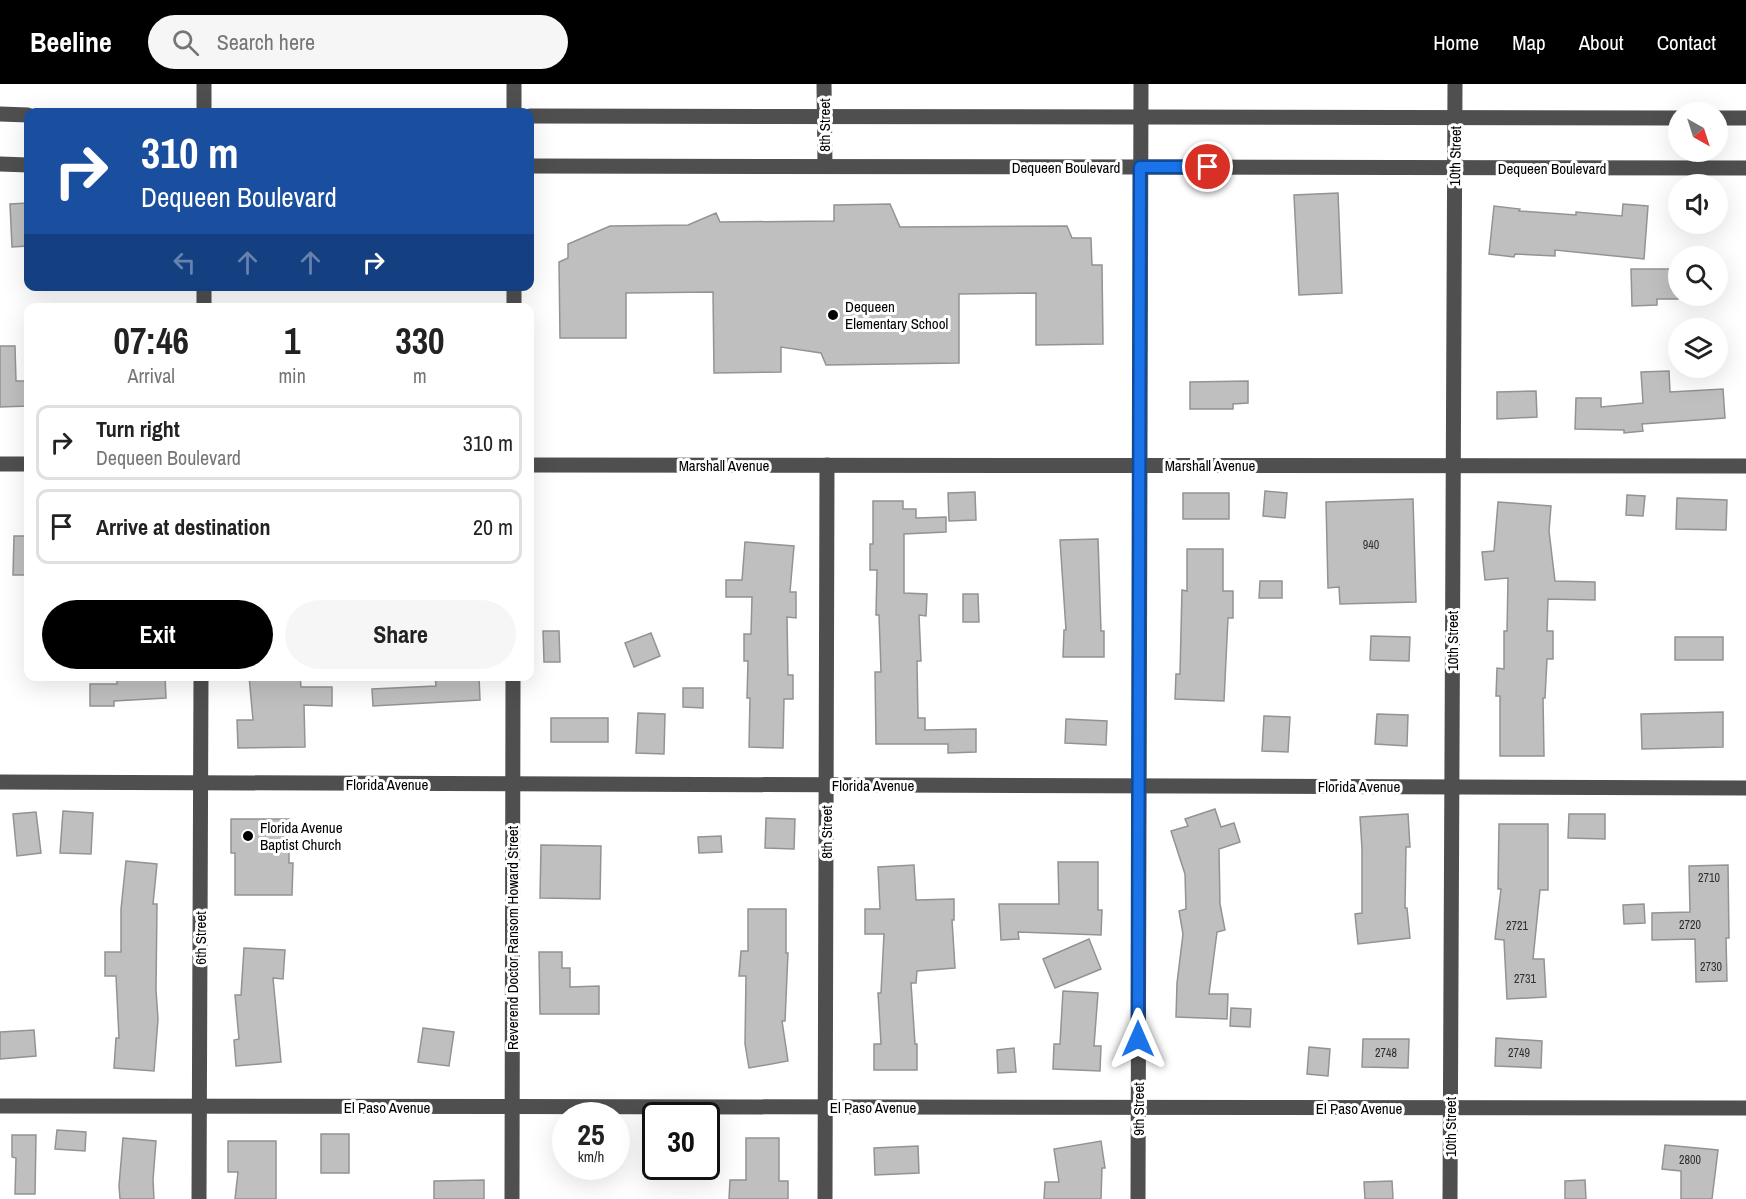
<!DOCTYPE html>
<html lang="en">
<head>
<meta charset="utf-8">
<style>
	body { margin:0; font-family:"Archivo Narrow",sans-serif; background:#f6f6f6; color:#222; height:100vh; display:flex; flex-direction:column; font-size:22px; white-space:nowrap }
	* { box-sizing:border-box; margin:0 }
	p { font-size:20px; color:#767676 }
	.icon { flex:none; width:33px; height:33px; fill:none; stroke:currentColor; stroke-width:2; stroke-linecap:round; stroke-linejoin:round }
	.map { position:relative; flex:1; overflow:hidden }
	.panel { position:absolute; left:24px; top:219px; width:510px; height:378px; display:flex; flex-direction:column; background:#fff; border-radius:12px; box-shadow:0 6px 24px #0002 }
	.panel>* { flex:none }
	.guide { position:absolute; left:24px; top:24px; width:510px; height:183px; border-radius:12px; box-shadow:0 6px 24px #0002; background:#1a4fa0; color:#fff; overflow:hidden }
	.needle { width:39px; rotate:141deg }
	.fabs { position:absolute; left:1668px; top:18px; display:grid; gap:12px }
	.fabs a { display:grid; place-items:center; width:60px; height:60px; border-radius:50%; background:#fff; box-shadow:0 6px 24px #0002; font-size:30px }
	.speed { position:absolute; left:552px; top:1018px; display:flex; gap:12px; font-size:30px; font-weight:700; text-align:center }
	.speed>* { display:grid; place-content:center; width:78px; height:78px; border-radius:50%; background:#fff; box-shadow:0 6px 24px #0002; line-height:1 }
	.speed small { font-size:15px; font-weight:400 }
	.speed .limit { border:3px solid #111; border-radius:9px; background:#fff; color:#111 }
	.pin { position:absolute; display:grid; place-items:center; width:51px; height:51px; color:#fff; margin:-26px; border:3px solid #fff; border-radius:50%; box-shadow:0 2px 6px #0007 }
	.me { position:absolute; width:66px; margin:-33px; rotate:0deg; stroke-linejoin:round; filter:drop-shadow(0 0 4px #0008) }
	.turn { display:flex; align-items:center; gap:21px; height:126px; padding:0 18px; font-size:27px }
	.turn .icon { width:78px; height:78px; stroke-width:2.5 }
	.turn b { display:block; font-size:42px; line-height:51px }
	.lanes { display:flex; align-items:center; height:57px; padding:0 18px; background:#0003; justify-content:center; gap:30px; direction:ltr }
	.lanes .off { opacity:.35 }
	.eta { display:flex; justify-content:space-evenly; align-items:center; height:102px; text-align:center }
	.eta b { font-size:36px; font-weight:800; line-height:42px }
	.primary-button { display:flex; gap:12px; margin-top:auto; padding:12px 18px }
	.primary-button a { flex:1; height:69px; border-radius:36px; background:#000; color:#fff; font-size:24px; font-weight:800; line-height:69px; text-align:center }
	.primary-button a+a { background:#f6f6f6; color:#222 }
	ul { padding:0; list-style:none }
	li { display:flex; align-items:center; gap:18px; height:75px; margin:0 12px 9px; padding:0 6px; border:3px solid #e0e0e0; border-radius:12px }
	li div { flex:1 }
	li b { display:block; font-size:22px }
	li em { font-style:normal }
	header { display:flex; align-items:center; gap:36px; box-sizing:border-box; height:84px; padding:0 30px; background:#000; color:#fff }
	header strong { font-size:28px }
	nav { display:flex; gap:33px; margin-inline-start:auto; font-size:21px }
	.search { width:420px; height:54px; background:#f6f6f6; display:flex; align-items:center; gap:15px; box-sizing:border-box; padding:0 21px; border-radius:33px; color:#767676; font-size:22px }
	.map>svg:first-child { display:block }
	.building { fill:#bfbfbf; stroke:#939393; stroke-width:1.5 }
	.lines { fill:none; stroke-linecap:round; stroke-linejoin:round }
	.minor { stroke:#4f4f4f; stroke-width:15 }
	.route-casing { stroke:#114b97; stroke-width:15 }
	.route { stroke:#1a73e8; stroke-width:10 }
	.poi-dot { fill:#000; stroke:#fff; stroke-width:2 }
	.labels { text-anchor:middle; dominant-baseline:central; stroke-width:6; stroke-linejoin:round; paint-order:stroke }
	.number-label { font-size:12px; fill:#303030 }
	.street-label { font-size:15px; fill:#000; stroke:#fff }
	.poi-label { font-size:15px; fill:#000; stroke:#fff; text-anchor:start }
</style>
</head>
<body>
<header>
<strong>Beeline</strong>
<div class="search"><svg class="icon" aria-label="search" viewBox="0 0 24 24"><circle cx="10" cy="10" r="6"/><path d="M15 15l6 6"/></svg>Search here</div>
<nav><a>Home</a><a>Map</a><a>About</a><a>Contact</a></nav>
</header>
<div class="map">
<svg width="1746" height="1115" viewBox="0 0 1746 1115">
	<rect width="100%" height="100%" fill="#fff"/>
	<g class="building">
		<polygon points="1338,109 1342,209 1299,211 1294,111"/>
		<polygon points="28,119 28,162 12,163 10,120"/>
		<polygon points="890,120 900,143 1067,142 1072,154 1091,154 1092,181 1102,181 1103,260 1036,261 1036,209 959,210 959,279 826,281 821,269 781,263 781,288 714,289 713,208 626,209 626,254 560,254 559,178 568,174 568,160 610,142 688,141 716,129 720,138 834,137 834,121"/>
		<polygon points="1623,120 1648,122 1644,175 1555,166 1555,172 1515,170 1514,173 1489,170 1494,122 1520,125 1519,127 1576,131 1576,128 1622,132"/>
		<polygon points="1631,185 1678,185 1678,215 1657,215 1657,221 1632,222"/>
		<polygon points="0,262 15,262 16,297 28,297 28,322 0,323"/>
		<polygon points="1669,287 1670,308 1723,305 1725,334 1642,340 1643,347 1624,349 1624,346 1575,345 1576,314 1601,314 1601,323 1643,319 1641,288"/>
		<polygon points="1248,297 1248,319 1233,320 1233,325 1190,325 1190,298"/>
		<polygon points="1536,307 1537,333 1497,335 1497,308"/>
		<polygon points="1265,407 1287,409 1285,434 1263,432"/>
		<polygon points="975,408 976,436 949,437 948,409"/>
		<rect x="1183" y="409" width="46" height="26"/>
		<polygon points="1627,411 1645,412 1643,432 1626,431"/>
		<polygon points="1677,414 1727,416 1726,446 1676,445"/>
		<polygon points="1413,415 1416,518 1340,520 1339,503 1328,504 1326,418"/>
		<polygon points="873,417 903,417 903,425 916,425 916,434 946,433 946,448 904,450 904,509 927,510 926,532 919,531 921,577 917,577 918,634 925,634 925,646 976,645 976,668 948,669 948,660 876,660 875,588 881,588 879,531 876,531 877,486 870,486 870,460 873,460"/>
		<polygon points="1498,418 1551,422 1549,447 1555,497 1595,498 1595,516 1548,515 1547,547 1553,547 1553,575 1547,575 1545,614 1543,614 1544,672 1500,672 1500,612 1496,612 1497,584 1504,585 1504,547 1507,547 1508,494 1485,496 1482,468 1494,467"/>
		<polygon points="14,452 28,452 28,491 13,491"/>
		<polygon points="1098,455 1101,547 1104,547 1104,573 1063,573 1064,546 1066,546 1060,456"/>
		<polygon points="745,458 794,462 790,508 796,508 796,534 787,533 788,591 793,591 793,615 784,615 783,664 749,663 750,614 747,614 748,577 744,577 744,550 751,550 752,513 726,513 726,496 742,496"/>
		<polygon points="1187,465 1223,465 1223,507 1233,507 1233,534 1228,534 1224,617 1175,615 1176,590 1180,590 1182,506 1187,507"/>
		<polygon points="1260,497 1282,497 1282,514 1259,514"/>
		<polygon points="963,510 978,510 979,538 963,538"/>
		<polygon points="543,547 559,547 560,578 544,578"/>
		<polygon points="651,549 660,572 634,583 625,559"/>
		<polygon points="1371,552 1410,553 1409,577 1370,576"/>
		<rect x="1675" y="553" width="48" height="23"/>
		<polygon points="117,592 165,592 166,614 114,617 114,622 90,622 90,600 117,600"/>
		<polygon points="249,592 300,592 301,603 332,603 332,622 304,621 305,663 238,664 237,636 253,636"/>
		<polygon points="435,592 479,592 480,616 373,622 372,605 436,602"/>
		<polygon points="683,604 703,604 703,624 683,623"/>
		<polygon points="1723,628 1723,663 1642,665 1641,630"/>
		<polygon points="638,629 665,630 664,670 636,669"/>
		<polygon points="1377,630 1408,631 1407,662 1375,660"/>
		<polygon points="1264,632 1290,633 1288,668 1262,667"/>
		<rect x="551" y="634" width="57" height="24"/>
		<polygon points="1066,635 1107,637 1106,661 1065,659"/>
		<polygon points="1215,725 1221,743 1234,739 1240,758 1219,765 1220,820 1225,846 1217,848 1209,910 1228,910 1227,935 1176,933 1177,899 1183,850 1179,827 1186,825 1185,790 1171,747 1188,742 1185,735"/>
		<polygon points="63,727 93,729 91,770 60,769"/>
		<polygon points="36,728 41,769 17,772 13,730"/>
		<polygon points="1408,730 1410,763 1406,763 1405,824 1407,824 1410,854 1358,860 1355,830 1362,829 1362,765 1360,733"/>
		<polygon points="1569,730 1605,730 1605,755 1568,754"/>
		<polygon points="766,734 795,735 794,765 765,764"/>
		<polygon points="231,735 289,735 289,779 293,779 292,811 235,811 235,769 231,769"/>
		<polygon points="1499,740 1548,740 1548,806 1540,806 1533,875 1544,875 1546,913 1507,915 1504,856 1495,855 1501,805 1498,805"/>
		<polygon points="721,752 722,768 699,769 698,753"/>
		<polygon points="541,761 601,762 600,815 540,814"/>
		<polygon points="126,777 157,780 153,820 157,820 156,906 158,935 154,987 114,984 116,954 119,954 116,892 105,892 105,868 121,868 121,825"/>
		<polygon points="1058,778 1098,778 1098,826 1102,826 1101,851 1018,848 1019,855 1001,856 999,820 1059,820"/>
		<polygon points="914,781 916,816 954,815 954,836 952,836 955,884 917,887 916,899 911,899 915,960 917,960 917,986 874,986 874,960 881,960 878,909 881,909 884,850 865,850 865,825 880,825 878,783"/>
		<polygon points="1728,781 1729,854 1726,854 1727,897 1696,898 1695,855 1652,856 1652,829 1690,828 1689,782"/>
		<polygon points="1644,820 1645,839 1624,840 1623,821"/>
		<polygon points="748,825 786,825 786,869 788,869 785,937 782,937 788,977 749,984 745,960 746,892 739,892 741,867 748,867"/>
		<polygon points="1089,855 1101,885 1055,904 1043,875"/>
		<polygon points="244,864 285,866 283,895 273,894 281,978 236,982 234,956 239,955 235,911 241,911"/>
		<polygon points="539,868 562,868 562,884 570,884 570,903 599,902 599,930 540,930"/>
		<polygon points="1063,907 1098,909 1094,962 1101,962 1100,987 1053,985 1054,960 1060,960"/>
		<polygon points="1231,924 1251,925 1250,943 1230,942"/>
		<polygon points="423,944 454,948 449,982 418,978"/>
		<polygon points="34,946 36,972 0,975 0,948"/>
		<polygon points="1496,954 1542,957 1541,984 1495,982"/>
		<polygon points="1363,955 1409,955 1408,984 1362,983"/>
		<polygon points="1309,963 1330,965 1328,992 1307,990"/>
		<polygon points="1014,964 1016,988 998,989 997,966"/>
		<polygon points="57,1046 86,1048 85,1067 55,1065"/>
		<rect x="321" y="1050" width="28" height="39"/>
		<polygon points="12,1051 36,1051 35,1110 15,1110 16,1074 12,1073"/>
		<polygon points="123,1054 156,1057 153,1096 154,1115 120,1115 119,1102"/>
		<polygon points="746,1054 779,1054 779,1097 788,1097 788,1115 729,1115 730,1096 746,1096"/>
		<polygon points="228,1057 276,1057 276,1115 235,1115 238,1088 228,1088"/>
		<polygon points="1101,1057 1105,1084 1102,1084 1101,1115 1044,1115 1045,1098 1059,1098 1054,1065"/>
		<polygon points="1665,1061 1718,1066 1712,1115 1681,1115 1681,1087 1662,1085"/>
		<polygon points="918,1062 919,1089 875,1091 874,1064"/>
		<polygon points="484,1096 484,1115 434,1115 434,1097"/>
		<polygon points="1585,1096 1586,1115 1565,1115 1565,1097"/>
		<polygon points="1392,1097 1393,1115 1365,1115 1364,1098"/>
	</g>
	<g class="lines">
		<g class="minor">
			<polyline points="204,0 204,28"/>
			<polyline points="824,0 825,82"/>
			<polyline points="514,28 514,0"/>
			<polyline points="0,30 28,31"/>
			<polyline points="530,32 1678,34"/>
			<polyline points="1718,34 1746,34"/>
			<polyline points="0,80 28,81"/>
			<polyline points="530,82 1746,84"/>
			<polyline points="204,224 204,202"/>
			<polyline points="514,224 514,202"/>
			<polyline points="0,380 28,380"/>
			<polyline points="530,381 1746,382"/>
			<polyline points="0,698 1746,704"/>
			<polyline points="0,1022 1746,1024"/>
			<polyline points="199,1115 201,592"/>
			<polyline points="512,1115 513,592"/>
			<polyline points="825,1115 827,381"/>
			<polyline points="1138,1115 1141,0"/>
			<polyline points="1450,1115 1455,0"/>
		</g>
	</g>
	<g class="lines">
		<defs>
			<polyline id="route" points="1138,955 1140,83 1208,83"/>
		</defs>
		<use href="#route" class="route-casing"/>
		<use href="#route" class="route"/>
	</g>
	<g class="poi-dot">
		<circle cx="833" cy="231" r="6"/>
		<circle cx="248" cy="752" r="6"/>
	</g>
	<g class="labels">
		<g class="number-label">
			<text x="1371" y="461">940</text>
			<text x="1709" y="794">2710</text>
			<text x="1690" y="841">2720</text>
			<text x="1517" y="842">2721</text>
			<text x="1711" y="883">2730</text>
			<text x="1525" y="895">2731</text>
			<text x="1386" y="969">2748</text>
			<text x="1519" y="969">2749</text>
			<text x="1690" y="1076">2800</text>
		</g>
		<g class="street-label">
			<text transform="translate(824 41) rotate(-90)">8th Street</text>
			<text transform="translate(1455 72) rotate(-89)">10th Street</text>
			<text x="1066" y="83">Dequeen Boulevard</text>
			<text x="1552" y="84">Dequeen Boulevard</text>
			<text x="724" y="381">Marshall Avenue</text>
			<text x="1210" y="381">Marshall Avenue</text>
			<text transform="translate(1452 557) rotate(-90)">10th Street</text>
			<text x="387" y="700">Florida Avenue</text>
			<text x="873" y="701">Florida Avenue</text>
			<text x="1359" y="702">Florida Avenue</text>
			<text transform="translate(826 748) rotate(-90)">8th Street</text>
			<text transform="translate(200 854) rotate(-90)">6th Street</text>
			<text transform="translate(512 854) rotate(-90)">Reverend Doctor Ransom Howard Street</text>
			<text x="387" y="1023">El Paso Avenue</text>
			<text x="873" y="1023">El Paso Avenue</text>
			<text x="1359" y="1024">El Paso Avenue</text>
			<text transform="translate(1138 1025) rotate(-90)">9th Street</text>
			<text transform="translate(1450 1043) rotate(-90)">10th Street</text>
		</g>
		<g class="poi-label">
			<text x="845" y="222">Dequeen<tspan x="845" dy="17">Elementary School</tspan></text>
			<text x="260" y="743">Florida Avenue<tspan x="260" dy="17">Baptist Church</tspan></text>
		</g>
	</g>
</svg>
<div class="fabs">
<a><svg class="needle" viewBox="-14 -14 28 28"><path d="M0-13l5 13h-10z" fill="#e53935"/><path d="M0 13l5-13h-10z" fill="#767676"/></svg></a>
<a><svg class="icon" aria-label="sound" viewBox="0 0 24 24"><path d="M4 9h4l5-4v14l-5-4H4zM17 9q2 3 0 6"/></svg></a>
<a><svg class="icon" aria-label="search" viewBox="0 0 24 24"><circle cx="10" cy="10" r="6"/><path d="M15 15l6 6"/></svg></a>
<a><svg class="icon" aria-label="layers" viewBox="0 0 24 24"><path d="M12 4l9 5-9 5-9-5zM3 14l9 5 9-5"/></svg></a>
</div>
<div class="speed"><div>25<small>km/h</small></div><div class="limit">30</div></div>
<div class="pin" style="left:1208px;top:83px;background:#d93025"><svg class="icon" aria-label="arrive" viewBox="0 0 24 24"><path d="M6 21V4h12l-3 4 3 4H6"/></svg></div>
<svg class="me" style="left:1138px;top:955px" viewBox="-20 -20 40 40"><path d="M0-17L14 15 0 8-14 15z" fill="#1a73e8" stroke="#fff" stroke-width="4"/></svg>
<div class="guide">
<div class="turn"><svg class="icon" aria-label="right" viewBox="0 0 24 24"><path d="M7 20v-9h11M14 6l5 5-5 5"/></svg><div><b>310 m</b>Dequeen Boulevard</div></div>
<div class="lanes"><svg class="icon off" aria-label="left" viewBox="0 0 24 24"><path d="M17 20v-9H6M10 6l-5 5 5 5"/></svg><svg class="icon off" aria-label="ahead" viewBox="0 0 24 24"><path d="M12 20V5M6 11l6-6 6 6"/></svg><svg class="icon off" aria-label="ahead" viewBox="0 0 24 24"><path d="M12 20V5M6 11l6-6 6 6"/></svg><svg class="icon" aria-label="right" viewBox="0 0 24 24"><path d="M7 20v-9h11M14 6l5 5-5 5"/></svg></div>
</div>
<section class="panel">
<div class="eta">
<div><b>07:46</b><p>Arrival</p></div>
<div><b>1</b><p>min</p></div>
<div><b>330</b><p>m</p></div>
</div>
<ul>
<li><svg class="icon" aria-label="right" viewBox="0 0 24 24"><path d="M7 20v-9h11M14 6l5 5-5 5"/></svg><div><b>Turn right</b><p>Dequeen Boulevard</p></div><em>310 m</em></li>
<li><svg class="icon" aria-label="arrive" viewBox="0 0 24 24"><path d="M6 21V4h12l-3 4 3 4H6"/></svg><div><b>Arrive at destination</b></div><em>20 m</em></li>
</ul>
<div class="primary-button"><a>Exit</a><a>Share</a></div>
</section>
</div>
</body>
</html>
